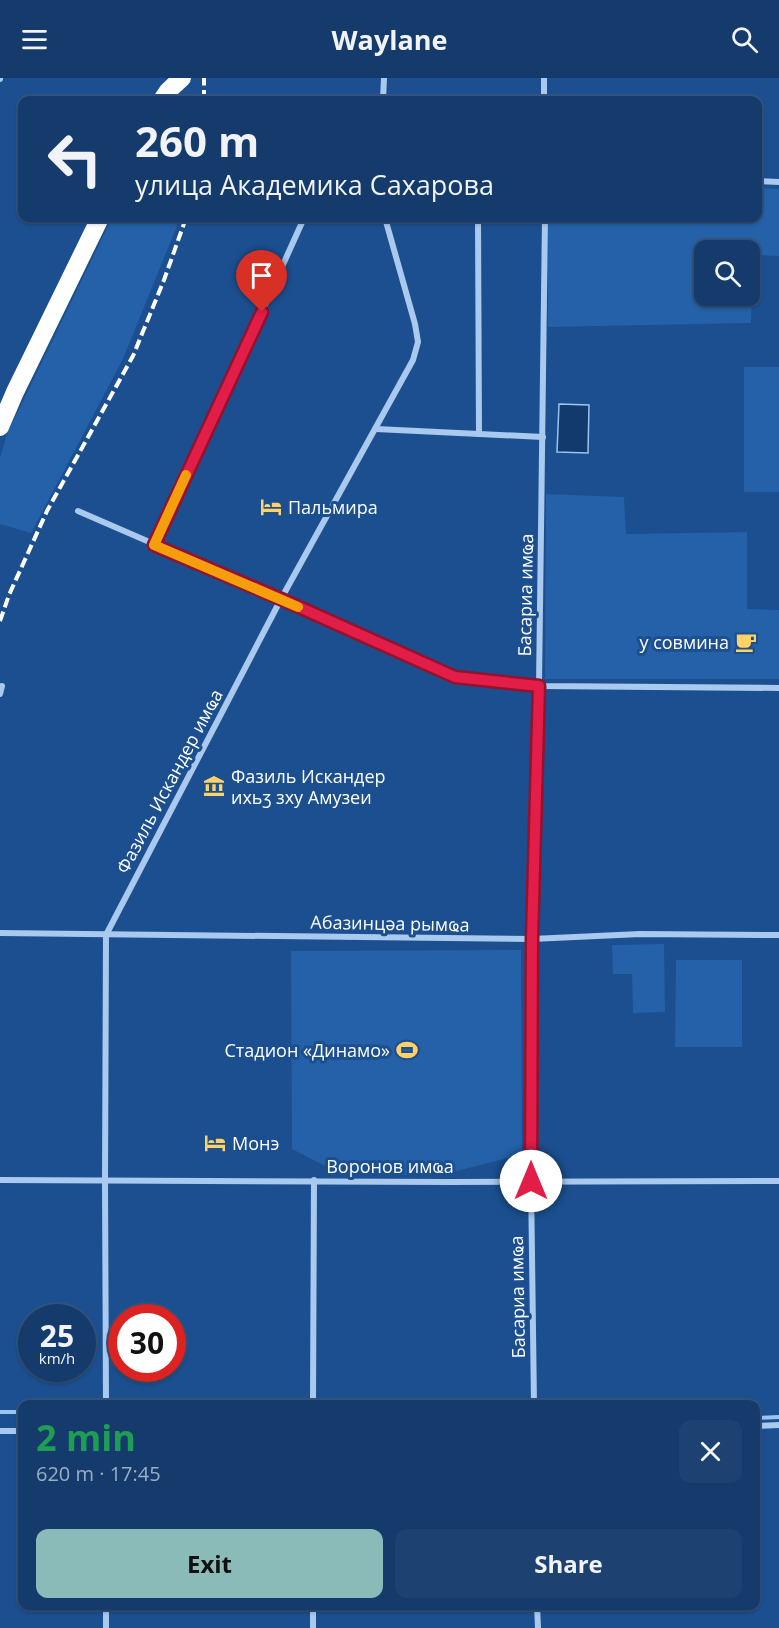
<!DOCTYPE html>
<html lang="en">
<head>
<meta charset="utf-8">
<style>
	body { margin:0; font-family:"Open Sans",sans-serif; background:#1d4271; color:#f1f3f6; height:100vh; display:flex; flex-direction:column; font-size:22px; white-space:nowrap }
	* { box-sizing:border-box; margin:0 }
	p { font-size:20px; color:#9dadc1 }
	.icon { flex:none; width:33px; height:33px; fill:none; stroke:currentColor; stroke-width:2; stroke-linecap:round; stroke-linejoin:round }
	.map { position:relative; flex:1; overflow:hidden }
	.details { position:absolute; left:18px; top:1322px; width:742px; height:210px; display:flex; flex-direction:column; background:#143b6b; border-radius:12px; box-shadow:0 2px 4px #0004,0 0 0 2px #33557e }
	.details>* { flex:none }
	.guide { position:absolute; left:18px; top:18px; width:744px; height:126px; border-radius:12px; box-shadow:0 2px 4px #0004,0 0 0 2px #33557e; background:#143b6b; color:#f1f3f6; overflow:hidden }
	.tools { position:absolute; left:694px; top:162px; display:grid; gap:12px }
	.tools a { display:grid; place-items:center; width:66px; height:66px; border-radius:12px; background:#143b6b; box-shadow:0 2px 4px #0004,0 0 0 2px #33557e; font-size:30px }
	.speed { position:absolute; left:18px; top:1226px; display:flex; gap:12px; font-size:30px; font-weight:700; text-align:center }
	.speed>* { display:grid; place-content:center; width:78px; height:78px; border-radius:50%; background:#143b6b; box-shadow:0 2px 4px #0004,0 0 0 2px #33557e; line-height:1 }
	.speed small { font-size:15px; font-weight:400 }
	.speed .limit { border:9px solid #d22; background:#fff; color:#111 }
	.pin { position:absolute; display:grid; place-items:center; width:51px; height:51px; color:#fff; margin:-62px -26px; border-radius:50% 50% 50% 0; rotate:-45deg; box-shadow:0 0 6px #0007 }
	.pin .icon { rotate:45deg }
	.me { position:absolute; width:66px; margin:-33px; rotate:0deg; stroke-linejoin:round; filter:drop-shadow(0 0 4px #0008) }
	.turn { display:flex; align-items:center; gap:21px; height:126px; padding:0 18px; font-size:27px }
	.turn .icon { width:78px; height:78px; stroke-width:2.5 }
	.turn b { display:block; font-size:42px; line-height:51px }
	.round { display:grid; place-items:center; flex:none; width:63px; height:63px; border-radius:12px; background:#1d4271 }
	.summary { display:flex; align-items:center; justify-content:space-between; height:102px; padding:0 18px }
	h1 { font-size:36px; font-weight:700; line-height:45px; color:#1e9e55 }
	.action { display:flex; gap:12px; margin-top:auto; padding:12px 18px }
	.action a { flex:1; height:69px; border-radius:12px; background:#8bbbb9; color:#111; font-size:24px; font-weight:700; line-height:69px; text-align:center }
	.action a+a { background:#1d4271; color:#f1f3f6 }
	header { display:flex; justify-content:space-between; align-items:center; height:78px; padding:0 18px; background:#143b6b; font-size:27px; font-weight:700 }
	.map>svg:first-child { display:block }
	.green { fill:#2461a8; fill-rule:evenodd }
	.water { fill:#123a6d; stroke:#9cc4f0; stroke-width:1.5 }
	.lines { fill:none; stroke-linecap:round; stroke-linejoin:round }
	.stream { stroke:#9cc4f0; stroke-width:4 }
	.street { stroke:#a9c9ee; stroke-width:6 }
	.highway { stroke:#fff; stroke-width:18 }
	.rail { stroke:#fff; stroke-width:4; stroke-dasharray:10 4.5; stroke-linecap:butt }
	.route-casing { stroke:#92132f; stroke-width:15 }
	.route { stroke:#e11d48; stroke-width:10 }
	.slow { stroke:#f59e0b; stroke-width:10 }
	.labels { text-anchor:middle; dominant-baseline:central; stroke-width:6; stroke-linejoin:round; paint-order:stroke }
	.poi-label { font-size:18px; fill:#fff; stroke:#1b4f8f; text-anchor:start }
	.street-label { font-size:18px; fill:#fff; stroke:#1b4f8f }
</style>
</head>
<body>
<header><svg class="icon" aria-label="menu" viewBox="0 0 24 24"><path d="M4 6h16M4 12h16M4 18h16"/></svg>Waylane<svg class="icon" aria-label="search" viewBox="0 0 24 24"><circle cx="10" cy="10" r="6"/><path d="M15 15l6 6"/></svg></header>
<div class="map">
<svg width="779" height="1550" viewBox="0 0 779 1550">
	<rect width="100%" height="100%" fill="#1b4f8f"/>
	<g class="green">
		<path d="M758,110L779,111V178L753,177L751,245L548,249V140H758ZM705,172H750V218H705Z"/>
		<polygon points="112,140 179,140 177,148 123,281 31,455 0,446 0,380 7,356"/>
		<rect x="744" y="289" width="35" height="125"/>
		<polygon points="546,416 624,419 626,456 747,454 747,531 779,532 779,601 545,601"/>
		<polygon points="664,866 665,934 633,935 632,896 613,896 612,867"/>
		<polygon points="521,872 522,1076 442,1097 376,1097 335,1093 292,1071 291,873"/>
		<polygon points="676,882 742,882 742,969 675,969"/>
	</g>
	<polygon class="water" points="559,326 589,327 588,375 557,374"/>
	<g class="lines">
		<g class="stream">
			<polyline points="0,1334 22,1334"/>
			<polyline points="756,1340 779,1339"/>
		</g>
		<g class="street">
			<polyline points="544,0 544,22"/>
			<polyline points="0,1 0,0"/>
			<polyline points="383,22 384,0"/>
			<polyline points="758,103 779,104"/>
			<polyline points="478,140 479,356"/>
			<polyline points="376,351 543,359"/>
			<polyline points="78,433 281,521 455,599 539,608 779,610"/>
			<polyline points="154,467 236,291 304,140"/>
			<polyline points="0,616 2,608"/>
			<polyline points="0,855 532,861 640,856 779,857"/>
			<polyline points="0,1102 451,1104 779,1103"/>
			<polyline points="106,1326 105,1103 106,857 281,521 413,282 418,264 415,246 385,140"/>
			<polyline points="313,1326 314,1102"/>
			<polyline points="534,1326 531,1103 532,861 539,608 545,140"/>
			<polyline points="756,1348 779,1347"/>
			<polyline points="0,1353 22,1353"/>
			<polyline points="537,1527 538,1550"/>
			<polyline points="106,1550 106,1527"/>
			<polyline points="313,1550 313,1527"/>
		</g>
		<g class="highway">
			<polyline points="162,22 168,13 182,0"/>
			<polyline points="0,349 15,314 100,140"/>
		</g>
		<g class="rail">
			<polyline points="204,22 204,0"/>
			<polyline points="0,543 9,517 47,433 133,278 164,202 186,140"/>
		</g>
	</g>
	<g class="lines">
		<defs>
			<polyline id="route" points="262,234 154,467 281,521 455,599 539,608 532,861 531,1103"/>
		</defs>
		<use href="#route" class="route-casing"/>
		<use href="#route" class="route"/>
		<polyline class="slow" points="186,397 154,467 298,529"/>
	</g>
	<defs>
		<symbol id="hotel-bare" viewBox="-9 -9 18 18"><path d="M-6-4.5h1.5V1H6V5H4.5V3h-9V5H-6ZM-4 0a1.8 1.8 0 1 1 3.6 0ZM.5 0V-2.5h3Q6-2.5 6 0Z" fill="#ffd166" stroke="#1b4f8f" stroke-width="2.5" paint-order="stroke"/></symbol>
		<symbol id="cafe-bare" viewBox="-9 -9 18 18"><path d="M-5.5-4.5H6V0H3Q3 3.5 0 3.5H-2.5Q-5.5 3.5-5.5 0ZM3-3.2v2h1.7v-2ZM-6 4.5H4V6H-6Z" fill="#ffd166" stroke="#1b4f8f" stroke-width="2.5" paint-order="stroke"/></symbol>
		<symbol id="museum-bare" viewBox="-9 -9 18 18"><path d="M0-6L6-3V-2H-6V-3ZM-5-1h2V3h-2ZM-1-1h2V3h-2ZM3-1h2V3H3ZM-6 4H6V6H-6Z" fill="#ffd166" stroke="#1b4f8f" stroke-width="2.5" paint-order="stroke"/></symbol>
		<symbol id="stadium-bare" viewBox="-9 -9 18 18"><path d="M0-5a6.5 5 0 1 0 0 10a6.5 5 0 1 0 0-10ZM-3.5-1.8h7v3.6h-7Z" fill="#ffd166" stroke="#1b4f8f" stroke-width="2.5" paint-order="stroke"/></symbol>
	</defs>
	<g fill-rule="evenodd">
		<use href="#hotel-bare" x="256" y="414" width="30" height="30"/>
		<use href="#cafe-bare" x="731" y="549" width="30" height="30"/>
		<use href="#museum-bare" x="199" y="693" width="30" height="30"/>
		<use href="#stadium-bare" x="392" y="957" width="30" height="30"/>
		<use href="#hotel-bare" x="200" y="1050" width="30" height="30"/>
	</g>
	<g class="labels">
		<g class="poi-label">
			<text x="288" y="429">Пальмира</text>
			<text x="729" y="564" text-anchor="end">у совмина</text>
			<text x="231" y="698">Фазиль Искандер<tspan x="231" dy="21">ихьӡ зху Амузеи</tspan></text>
			<text x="390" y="972" text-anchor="end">Cтадион «Динамо»</text>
			<text x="232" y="1065">Монэ</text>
		</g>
		<g class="street-label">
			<text transform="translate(525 517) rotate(-89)">Басариа имҩа</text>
			<text transform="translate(169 703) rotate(-62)">Фазиль Искандер имҩа</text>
			<text transform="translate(390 845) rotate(1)">Абазинцәа рымҩа</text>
			<text x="390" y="1088">Воронов имҩа</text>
			<text transform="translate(517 1219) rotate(-91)">Басариа имҩа</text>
		</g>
	</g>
</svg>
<div class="tools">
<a><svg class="icon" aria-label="search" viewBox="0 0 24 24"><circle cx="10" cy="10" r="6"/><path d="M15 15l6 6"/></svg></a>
</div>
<div class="speed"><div>25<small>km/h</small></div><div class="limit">30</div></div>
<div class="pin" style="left:262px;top:234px;background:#d93025"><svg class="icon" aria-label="arrive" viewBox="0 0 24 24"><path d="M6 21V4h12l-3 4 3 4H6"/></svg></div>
<svg class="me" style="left:531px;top:1103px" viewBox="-20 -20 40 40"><circle r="19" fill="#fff"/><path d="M0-13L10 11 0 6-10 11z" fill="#e11d48"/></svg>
<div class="guide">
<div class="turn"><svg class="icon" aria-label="left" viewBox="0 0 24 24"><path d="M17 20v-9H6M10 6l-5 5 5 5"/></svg><div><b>260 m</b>улица Академика Сахарова</div></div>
</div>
<section class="details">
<div class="summary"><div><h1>2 min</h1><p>620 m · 17:45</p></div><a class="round"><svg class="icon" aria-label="close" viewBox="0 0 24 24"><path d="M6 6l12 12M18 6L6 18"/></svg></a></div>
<div class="action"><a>Exit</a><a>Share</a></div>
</section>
</div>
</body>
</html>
